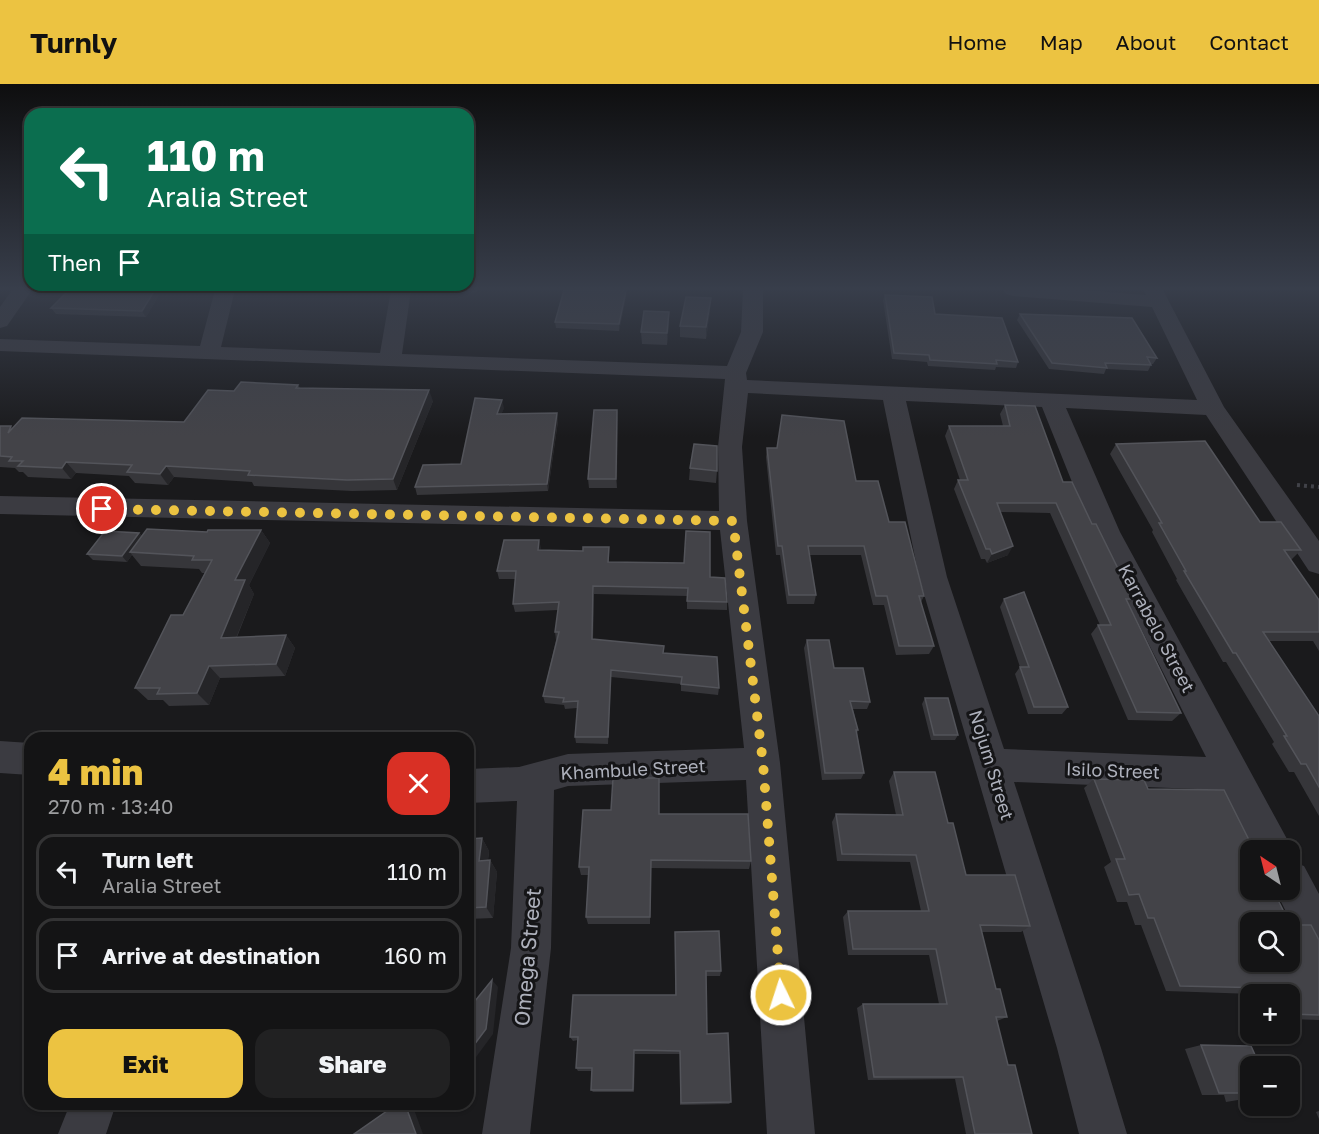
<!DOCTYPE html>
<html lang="en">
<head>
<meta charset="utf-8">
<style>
	body { margin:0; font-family:"Golos Text",sans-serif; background:#212122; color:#f1f3f6; height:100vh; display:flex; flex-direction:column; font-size:22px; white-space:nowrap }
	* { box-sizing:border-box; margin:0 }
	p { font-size:20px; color:#9d9ea0 }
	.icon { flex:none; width:33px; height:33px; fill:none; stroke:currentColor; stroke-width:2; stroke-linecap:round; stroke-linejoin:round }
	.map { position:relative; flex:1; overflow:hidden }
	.drawer { position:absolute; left:24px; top:648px; width:450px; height:378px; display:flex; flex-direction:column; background:#141415; border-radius:18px; box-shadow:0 2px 4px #0004,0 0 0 2px #333334 }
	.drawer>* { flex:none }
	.guide { position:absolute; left:24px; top:24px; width:450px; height:183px; border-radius:18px; box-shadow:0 2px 4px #0004,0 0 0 2px #333334; background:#0b6e4f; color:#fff; overflow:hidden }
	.needle { width:39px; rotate:325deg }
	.fabs { position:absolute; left:1240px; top:756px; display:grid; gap:12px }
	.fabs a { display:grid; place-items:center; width:60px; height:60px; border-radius:12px; background:#141415; box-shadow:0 2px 4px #0004,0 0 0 2px #333334; font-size:30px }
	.pin { position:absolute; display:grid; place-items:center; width:51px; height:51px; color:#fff; margin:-26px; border:3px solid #fff; border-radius:50%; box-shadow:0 2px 6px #0007 }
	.me { position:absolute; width:66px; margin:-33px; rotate:356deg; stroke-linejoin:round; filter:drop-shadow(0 0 4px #0008) }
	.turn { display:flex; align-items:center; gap:21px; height:126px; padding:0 24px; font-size:27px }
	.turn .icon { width:78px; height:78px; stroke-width:2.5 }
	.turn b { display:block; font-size:42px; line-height:51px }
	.then { display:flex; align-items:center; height:57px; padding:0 24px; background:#0003; gap:12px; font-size:22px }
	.round { display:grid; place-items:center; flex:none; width:63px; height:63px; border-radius:18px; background:#212122 }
	.summary { display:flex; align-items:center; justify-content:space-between; height:102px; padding:0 24px }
	h1 { font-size:36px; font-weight:800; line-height:45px; color:#ecc341 }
	.action { display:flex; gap:12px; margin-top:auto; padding:12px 24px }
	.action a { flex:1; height:69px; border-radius:18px; background:#ecc341; color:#111; font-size:24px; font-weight:800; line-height:69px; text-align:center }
	.action a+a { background:#212122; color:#f1f3f6 }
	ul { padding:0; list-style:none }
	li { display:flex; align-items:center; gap:18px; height:75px; margin:0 12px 9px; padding:0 12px; border:3px solid #333334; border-radius:18px }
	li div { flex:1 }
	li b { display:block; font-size:22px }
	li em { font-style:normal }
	header { display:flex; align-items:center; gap:36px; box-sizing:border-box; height:84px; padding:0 30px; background:#ecc341; color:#111 }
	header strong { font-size:28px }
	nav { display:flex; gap:33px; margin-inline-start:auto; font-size:21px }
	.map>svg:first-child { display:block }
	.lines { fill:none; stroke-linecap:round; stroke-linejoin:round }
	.path { stroke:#414248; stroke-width:4; stroke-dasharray:3 4; stroke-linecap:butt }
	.street { fill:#3b3b41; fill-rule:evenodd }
	.wall { fill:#36363a }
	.shaded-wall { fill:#252528 }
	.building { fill:#434348; stroke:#53545a; stroke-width:1.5 }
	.route { stroke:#ecc341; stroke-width:10; stroke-dasharray:0 18 }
	.labels { text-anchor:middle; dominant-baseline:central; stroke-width:6; stroke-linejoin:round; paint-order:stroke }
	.street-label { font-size:18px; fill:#adb0bb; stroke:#151517 }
	.near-street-label { font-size:21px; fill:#adb0bb; stroke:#151517 }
</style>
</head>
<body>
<header>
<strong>Turnly</strong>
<nav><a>Home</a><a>Map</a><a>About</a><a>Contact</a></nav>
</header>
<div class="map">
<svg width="1319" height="1050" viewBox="0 0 1319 1050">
	<rect width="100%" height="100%" fill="#1a1a1c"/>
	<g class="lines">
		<polyline class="path" points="1297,401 1319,403"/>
		<g class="street">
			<polygon points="12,206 32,206 7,242 0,244 0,223"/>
			<path d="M215,206H235L221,263L380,269L391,206H411L402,270L727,282L741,248L743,206H763V248L746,289L747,296L1197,316L1152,223L1013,212L1006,210L1003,206H1083L1146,211L1143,206H1163L1224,323L1319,457V490L1309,487L1206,331L1066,324L1120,448L1293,766L1290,773V766H1254L1223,706L1014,698L1101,964L1127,1050H1079L1057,964L919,493L883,316L748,309L742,363L747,437L780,679L815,1050H767L746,696L568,702L554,706L551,864L530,1050H482L511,864L517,717L468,719V685L519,683L568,670L744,664L720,446L0,430V412L719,427L718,363L725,295L0,267V255L200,262ZM906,317L1042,323L1092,448L1206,673L1004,665L947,493Z"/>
			<polygon points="0,657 30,659 30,691 0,689"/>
			<polygon points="1290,777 1304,782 1319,810 1319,871 1305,865 1275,806 1290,806"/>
			<polygon points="70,1020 116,1020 106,1050 58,1050"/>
		</g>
	</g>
	<g class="wall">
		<polygon points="69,206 162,206 146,233 56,230 51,224"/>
		<polygon points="448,206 477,206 477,208 450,210"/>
		<polygon points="626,207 626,213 619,247 556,244 555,238"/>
		<polygon points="885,211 935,230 1018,278 1016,284 996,283 995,286 928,282 927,278 892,275 883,216"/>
		<polygon points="710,226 706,255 680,253 680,242"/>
		<polygon points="1020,230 1157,274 1153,280 1151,280 1151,281 1148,287 1106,285 1104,290 1049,285 1017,236"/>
		<polygon points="669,239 667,261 642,260 641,248"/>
		<polygon points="298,301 300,304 433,317 397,406 352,407 254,402 252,398 174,393 168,401 135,399 129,392 76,389 71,395 28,393 23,388 19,388 15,384 0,383 0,342 11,342 12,344 184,338 234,307"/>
		<polygon points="1005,321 1063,398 1092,440 1133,515 1129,520 1181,629 1172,637 1128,636 1091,550 1098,541 1100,541 1050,429 1000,428 1008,471 987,479 985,475 981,475 954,405 958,396 960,396 945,352 949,342 1003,342 1000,330"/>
		<polygon points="504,324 501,330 557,329 558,337 548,407 417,411 415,403 461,380"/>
		<polygon points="617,326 617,404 589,404 588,395"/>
		<polygon points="1116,360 1260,438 1301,466 1291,476 1319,516 1319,567 1313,557 1269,557 1319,632 1319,732 1294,688 1289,688 1272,660 1274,658 1226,578 1223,578 1176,496 1177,495 1152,448 1153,446 1110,370"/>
		<polygon points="767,364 856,397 889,438 924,512 921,518 934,562 929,570 896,571 884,521 873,521 861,471 810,471 816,511 814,520 787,520 780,471 776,471 766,373"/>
		<polygon points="690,384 717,387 716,399 689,396"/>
		<polygon points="261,446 270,459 249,501 254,510 237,553 286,551 295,564 285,592 220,594 209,621 169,622 163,616 148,616 135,604 183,531 205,489 202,489 199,485 141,482 132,471 127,478 93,476 87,470 139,449 142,452"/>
		<polygon points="539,456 540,466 583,467 609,463 609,478 710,493 727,518 727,526 687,525 687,512 594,510 593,555 664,569 719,604 718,611 681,607 681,600 611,593 608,660 576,659 575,653 577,624 565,625 564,621 545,619 543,612 556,556 555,548 558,526 515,528 513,520 515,495 499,495 497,487"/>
		<polygon points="1004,515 1068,623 1062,630 1028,630 1015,590 1020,583 1000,523"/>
		<polygon points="807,556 834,584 870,618 867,625 853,625 858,646 857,649 864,689 861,695 822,696 804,564"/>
		<polygon points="925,614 958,651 955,656 931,656 922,620"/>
		<polygon points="894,688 948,739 966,791 1030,842 1021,848 982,848 996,905 1007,933 997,937 1008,981 1032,1050 966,1050 955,995 868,996 857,924 863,920 939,920 929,871 848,871 843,833 848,827 921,827 910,778 837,777 832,738 836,730 896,731 889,697"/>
		<polygon points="1094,695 1148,705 1251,838 1319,856 1319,936 1290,935 1290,910 1253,910 1166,907 1141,841 1135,841 1127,818 1117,818 1104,783 1111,778 1084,704"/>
		<polygon points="659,730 751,777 749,785 651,784 650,840 588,840 586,833 588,791 581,791 579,783"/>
		<polygon points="482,754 489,767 488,777 490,776 497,788 493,834 468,835 468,755"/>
		<polygon points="675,848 721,887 720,892 706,892 707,950 731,1018 729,1020 680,1021 680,970 635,970 634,1008 593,1008 591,1006 592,987 578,987 576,984 578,956 573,957 570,953 675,911"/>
		<polygon points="1201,961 1260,982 1244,1015 1226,1018 1224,1011 1202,1011 1185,965"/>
		<polygon points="1319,1027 1319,1035 1316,1028"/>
	</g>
	<g class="shaded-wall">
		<polygon points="155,206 162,206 146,233 142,227"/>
		<polygon points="626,207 626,213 619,247 619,240"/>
		<polygon points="711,214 710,226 706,255 706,243"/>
		<polygon points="669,228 669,239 667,261 667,249"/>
		<polygon points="429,306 433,317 397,406 393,395"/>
		<polygon points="502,316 504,324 498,338 497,330"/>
		<polygon points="617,326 618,335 617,404 616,395"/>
		<polygon points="557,329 558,337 548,407 547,400"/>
		<polygon points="66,378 76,389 71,395 62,384"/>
		<polygon points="166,382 174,393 168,401 160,390"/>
		<polygon points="261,446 270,459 249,501 254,510 231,566 221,554 235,496"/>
		<polygon points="139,449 144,455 130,468 132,471 127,478 122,472"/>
		<polygon points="539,456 541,464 539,474 538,466"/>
		<polygon points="1013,462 1008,471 987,479 992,470"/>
		<polygon points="593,502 594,510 593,563 592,555"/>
		<polygon points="286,551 295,564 285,592 276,580"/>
		<polygon points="209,582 220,594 209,621 197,609"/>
		<polygon points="482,754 489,767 486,789 479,777"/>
		<polygon points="490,776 497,788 493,834 486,823"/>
		<polygon points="492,896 498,903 493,950 468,984 468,969"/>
		<polygon points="634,966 635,970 634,1008 633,1006"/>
		<polygon points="405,1020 412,1020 423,1050 416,1050"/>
	</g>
	<g class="building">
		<polygon points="69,206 155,206 142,227 51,224"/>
		<polygon points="564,206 626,207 619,240 555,238"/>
		<polygon points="885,211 932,213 935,230 1002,234 1018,278 996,276 997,280 930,276 929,271 894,269"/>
		<polygon points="686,213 711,214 706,243 680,242"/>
		<polygon points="644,227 669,228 667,249 641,248"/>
		<polygon points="1020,230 1132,234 1157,274 1147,273 1151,281 1105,279 1107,284 1052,279"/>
		<polygon points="241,298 298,301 296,304 429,306 393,395 347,396 248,391 250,387 166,382 160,390 127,388 132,381 66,378 62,384 18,382 23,377 9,377 12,373 0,372 0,342 11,342 8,349 22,334 184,338 208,306 234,307"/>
		<polygon points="475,314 502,316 497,330 557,329 547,400 415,403 423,381 461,380"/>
		<polygon points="1005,321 1035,322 1063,398 1072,398 1092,440 1096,440 1133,515 1126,515 1181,629 1137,628 1098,541 1111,541 1056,419 997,419 1013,462 992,470 990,465 986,465 958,396 968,396 949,342 1010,342"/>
		<polygon points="594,326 617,326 616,395 588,395"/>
		<polygon points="782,331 844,337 856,397 878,397 889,438 905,438 924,512 919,512 934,562 899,562 887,512 876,512 864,462 808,462 816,511 789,511 782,462 778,462 767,364 777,364"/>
		<polygon points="1205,357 1260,438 1281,438 1301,466 1284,466 1319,516 1319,548 1263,548 1319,632 1319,703 1306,680 1301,680 1284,652 1287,652 1236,569 1233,569 1184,487 1186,487 1159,439 1162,439 1116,360"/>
		<polygon points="694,360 717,362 717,387 690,384"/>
		<polygon points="147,445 207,448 208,446 261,446 235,496 245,496 221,554 286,551 276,580 209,582 197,609 157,610 160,604 135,604 171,531 183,531 212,476 192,476 194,472 130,468"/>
		<polygon points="105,447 139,449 122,472 87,470"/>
		<polygon points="686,447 710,448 710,493 725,494 727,518 687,517 688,504 593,502 592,555 664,562 663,569 717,573 719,604 681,600 682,593 611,586 608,653 575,653 578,617 563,618 564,614 543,612 559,548 555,548 559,518 513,520 516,487 497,487 504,456 539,456 538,466 583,467 583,463 609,463 608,478 684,479"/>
		<polygon points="1024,508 1068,623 1034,623 1020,583 1029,583 1004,515"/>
		<polygon points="807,556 829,556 834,584 863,584 870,618 850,617 858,646 856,646 864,689 825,689"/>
		<polygon points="925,614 948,614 958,651 934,651"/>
		<polygon points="894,688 935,688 948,739 953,739 966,791 1015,791 1030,842 980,841 996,905 1000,905 1007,933 996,933 1008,981 1015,981 1032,1050 975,1050 963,993 874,993 863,920 947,920 936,865 853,865 848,827 929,827 916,771 842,770 836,730 903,731"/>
		<polygon points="613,694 659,694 659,730 748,730 751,777 651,776 650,833 586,833 589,783 579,783 583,726 611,726"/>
		<polygon points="1094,695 1144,696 1148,705 1224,706 1254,766 1251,766 1251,806 1273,806 1289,838 1251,838 1251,878 1290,878 1290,841 1311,841 1319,856 1319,931 1290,930 1290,910 1273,910 1270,904 1180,902 1154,834 1148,834 1139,810 1129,811 1116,775 1125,775"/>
		<polygon points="482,754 479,777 490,776 486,823 468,824 468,755"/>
		<polygon points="719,847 721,887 706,887 707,950 728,949 731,1018 681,1019 680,967 634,966 633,1006 591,1006 592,984 576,984 578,953 570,953 573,911 676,911 675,848"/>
		<polygon points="492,896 486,945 468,969 468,919 471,922"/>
		<polygon points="1201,961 1251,962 1260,982 1251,982 1251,1012 1244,1015 1242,1009 1219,1009"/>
		<polygon points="397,1020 405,1020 416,1050 354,1050"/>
	</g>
	<linearGradient id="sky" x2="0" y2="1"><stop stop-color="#0e0e0f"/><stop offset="0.58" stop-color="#383e4b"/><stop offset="1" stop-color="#383e4b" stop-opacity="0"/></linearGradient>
	<rect width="1319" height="353" fill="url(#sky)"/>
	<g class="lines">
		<polyline class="route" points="102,425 733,437 763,679 781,911"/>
	</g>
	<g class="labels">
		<g class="street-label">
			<text transform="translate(1157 544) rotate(62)">Karrabelo Street</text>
			<text transform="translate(992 681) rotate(73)">Nojum Street</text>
			<text transform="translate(633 685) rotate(-3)">Khambule Street</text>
			<text transform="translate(1113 686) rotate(2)">Isilo Street</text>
		</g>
		<g class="near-street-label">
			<text transform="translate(527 873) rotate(-85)">Omega Street</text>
		</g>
	</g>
</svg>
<div class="fabs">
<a><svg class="needle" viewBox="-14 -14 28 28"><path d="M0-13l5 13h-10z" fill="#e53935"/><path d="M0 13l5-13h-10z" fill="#9d9ea0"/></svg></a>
<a><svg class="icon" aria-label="search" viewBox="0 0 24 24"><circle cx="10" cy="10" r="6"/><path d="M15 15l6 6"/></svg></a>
<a>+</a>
<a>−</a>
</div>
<div class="pin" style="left:102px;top:425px;background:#d93025"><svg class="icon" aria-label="arrive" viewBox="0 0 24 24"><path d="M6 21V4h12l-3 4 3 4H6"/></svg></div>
<svg class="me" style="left:781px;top:911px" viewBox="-20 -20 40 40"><circle r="17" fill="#ecc341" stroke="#fff" stroke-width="3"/><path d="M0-11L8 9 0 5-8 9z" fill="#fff"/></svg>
<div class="guide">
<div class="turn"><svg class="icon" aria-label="left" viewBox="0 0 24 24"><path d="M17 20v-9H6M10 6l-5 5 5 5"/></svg><div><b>110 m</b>Aralia Street</div></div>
<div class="then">Then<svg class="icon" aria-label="arrive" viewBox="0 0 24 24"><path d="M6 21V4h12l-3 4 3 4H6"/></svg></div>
</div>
<section class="drawer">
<div class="summary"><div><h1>4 min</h1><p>270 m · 13:40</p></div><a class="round" style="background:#d93025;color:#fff"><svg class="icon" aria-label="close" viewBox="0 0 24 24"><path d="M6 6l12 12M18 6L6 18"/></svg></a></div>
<ul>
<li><svg class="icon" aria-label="left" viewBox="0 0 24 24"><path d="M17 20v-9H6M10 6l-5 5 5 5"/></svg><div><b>Turn left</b><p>Aralia Street</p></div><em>110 m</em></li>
<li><svg class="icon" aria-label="arrive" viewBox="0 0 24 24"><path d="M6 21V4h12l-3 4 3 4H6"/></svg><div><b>Arrive at destination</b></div><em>160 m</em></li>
</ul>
<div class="action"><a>Exit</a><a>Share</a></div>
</section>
</div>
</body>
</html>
